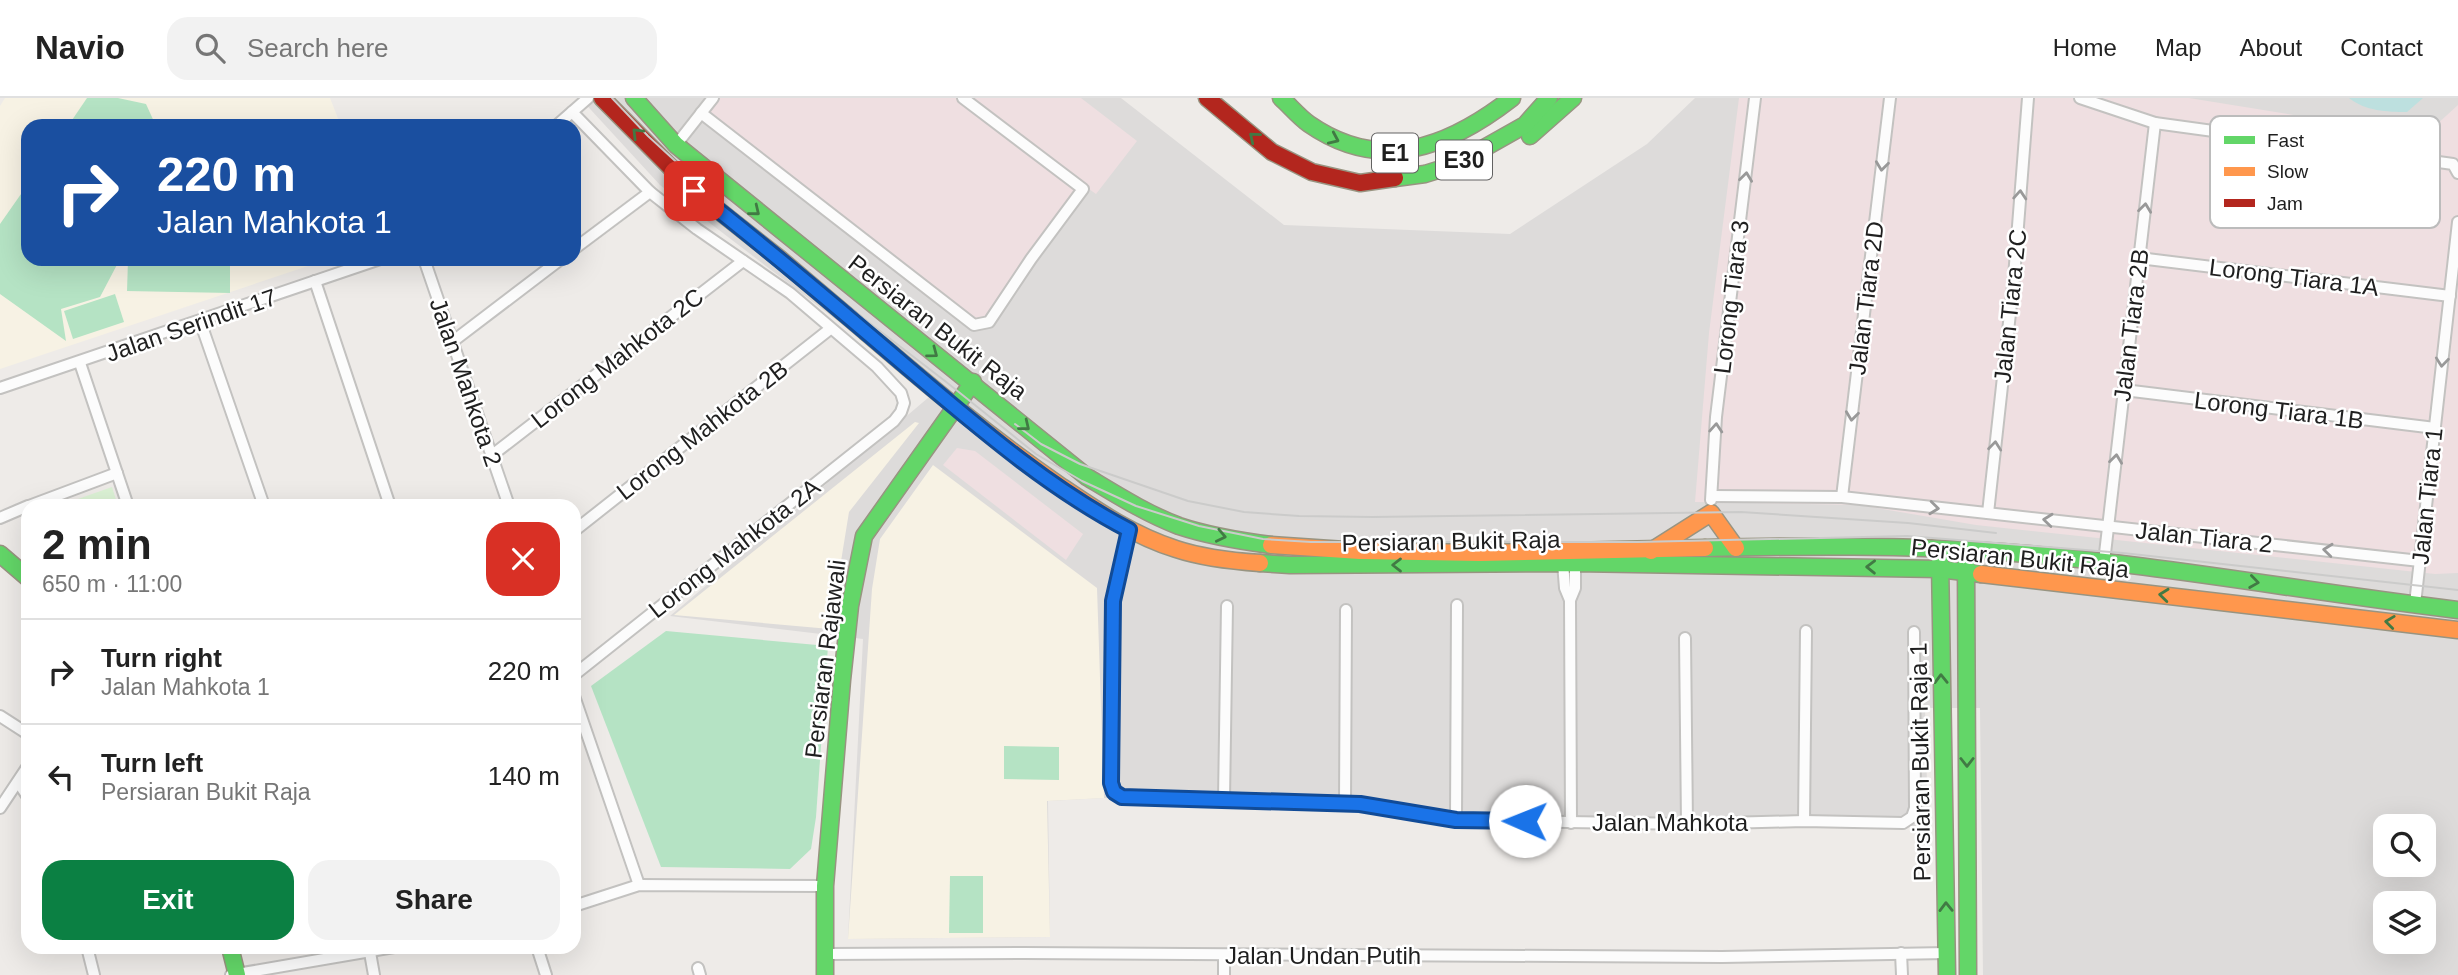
<!DOCTYPE html>
<html lang="en">
<head>
<meta charset="utf-8">
<style>
	body { margin:0; font-family:Helvetica,sans-serif; background:#f2f2f2; color:#222; height:100vh; display:flex; flex-direction:column; font-size:26px; white-space:nowrap }
	* { box-sizing:border-box; margin:0 }
	p { font-size:23px; color:#767676 }
	.icon { flex:none; width:38px; height:38px; fill:none; stroke:currentColor; stroke-width:2; stroke-linecap:round; stroke-linejoin:round }
	.map { position:relative; flex:1; overflow:hidden }
	.sheet { position:absolute; left:21px; top:401px; width:560px; height:455px; display:flex; flex-direction:column; background:#fff; border-radius:21px; box-shadow:0 7px 28px #0002 }
	.sheet>* { flex:none }
	.banner { position:absolute; left:21px; top:21px; width:560px; height:147px; border-radius:21px; box-shadow:0 7px 28px #0002; background:#1a4fa0; color:#fff; overflow:hidden }
	.fabs { position:absolute; left:2373px; top:716px; display:grid; gap:14px }
	.fabs a { display:grid; place-items:center; width:63px; height:63px; border-radius:14px; background:#fff; box-shadow:0 7px 28px #0002; font-size:35px }
	.pin { position:absolute; display:grid; place-items:center; width:60px; height:60px; color:#fff; margin:-30px; border-radius:14px; box-shadow:0 4px 10px #0006 }
	.me { position:absolute; width:77px; margin:-38px; rotate:271deg; stroke-linejoin:round; filter:drop-shadow(0 0 5px #0008) }
	.turn { display:flex; align-items:center; gap:24px; height:147px; padding:0 21px; font-size:32px }
	.turn .icon { width:91px; height:91px; stroke-width:2.5 }
	.turn b { display:block; font-size:49px; line-height:60px }
	.round { display:grid; place-items:center; flex:none; width:74px; height:74px; border-radius:21px; background:#f2f2f2 }
	.overview { display:flex; align-items:center; justify-content:space-between; height:119px; padding:0 21px }
	h1 { font-size:42px; font-weight:800; line-height:52px }
	.action { display:flex; gap:14px; margin-top:auto; padding:14px 21px }
	.action a { flex:1; height:80px; border-radius:21px; background:#0b8043; color:#fff; font-size:28px; font-weight:800; line-height:80px; text-align:center }
	.action a+a { background:#f2f2f2; color:#222 }
	ul { padding:0; list-style:none }
	li { display:flex; align-items:center; gap:21px; height:105px; padding:0 21px; border-top:2px solid #e0e0e0 }
	li div { flex:1 }
	li b { display:block; font-size:26px }
	li em { font-style:normal }
	header { display:flex; align-items:center; gap:42px; box-sizing:border-box; height:98px; padding:0 35px; background:#fff; border-bottom:2px solid #e0e0e0 }
	header strong { font-size:33px }
	nav { display:flex; gap:38px; margin-inline-start:auto; font-size:24px }
	.search { width:490px; height:63px; background:#f2f2f2; display:flex; align-items:center; gap:18px; box-sizing:border-box; padding:0 24px; border-radius:21px; color:#767676; font-size:26px }
	.map>svg:first-child { display:block }
	.residential { fill:#dddbda; fill-rule:evenodd }
	.commercial { fill:#efdfe1 }
	.education { fill:#f7f2e4 }
	.park { fill:#dcf2d5 }
	.pitch { fill:#b5e3c4 }
	.water { fill:#bde0df }
	.lines { fill:none; stroke-linecap:round; stroke-linejoin:round }
	.street-casing { stroke:#c3c2c0; stroke-width:14 }
	.fast-casing { stroke:#989481; stroke-width:19 }
	.slow-casing { stroke:#989481; stroke-width:19 }
	.jam-casing { stroke:#989481; stroke-width:19 }
	.street { stroke:#fcfcfc; stroke-width:10 }
	.fast { stroke:#63d668; stroke-width:16 }
	.slow { stroke:#ff974d; stroke-width:16 }
	.jam { stroke:#b3261e; stroke-width:16 }
	.tram { stroke:#cbcbca; stroke-width:2 }
	.oneway { stroke:#417a44 }
	.oneway2 { stroke:#999 }
	.route-casing { stroke:#114b97; stroke-width:18 }
	.route { stroke:#1a73e8; stroke-width:12 }
	.labels { text-anchor:middle; dominant-baseline:central; stroke-width:5; stroke-linejoin:round; paint-order:stroke }
	.shield { fill:#fff; stroke:#626262; stroke-width:2 }
	.shield-label { font-size:23px; font-weight:bold; fill:#1f1f1f }
	.street-label { font-size:24px; fill:#1f1f1f; stroke:#fff }
	.key { fill:#fff; stroke:#bcbcbc; stroke-width:2 }
	.key-label { font-size:19px; fill:#1f1f1f }
</style>
</head>
<body>
<header>
<strong>Navio</strong>
<div class="search"><svg class="icon" aria-label="search" viewBox="0 0 24 24"><circle cx="10" cy="10" r="6"/><path d="M15 15l6 6"/></svg>Search here</div>
<nav><a>Home</a><a>Map</a><a>About</a><a>Contact</a></nav>
</header>
<div class="map">
<svg width="2458" height="877" viewBox="0 0 2458 877">
	<rect width="100%" height="100%" fill="#eeebe8"/>
	<path class="residential" d="M580,0H1121L1284,127L1510,136L1647,46L1695,0H2458V877H1983L1980,610H1925L1928,728L1452,727L1366,710L1104,700L1048,703L1050,839L848,841L863,541L670,518L935,294L923,288L660,87ZM2385,728H2424V766H2385ZM2385,805H2424V844H2385Z"/>
	<g class="commercial">
		<polygon points="720,0 1081,0 1137,43 1096,96 1082,86 986,219 975,221 709,15"/>
		<polygon points="1739,0 2189,0 2424,38 2458,7 2458,475 2435,476 1976,427 1859,407 1695,404 1709,235"/>
		<polygon points="957,350 975,353 1083,436 1066,462 943,367"/>
	</g>
	<g class="education">
		<polygon points="5,0 330,0 341,28 28,28 28,161 329,161 0,271 0,8"/>
		<polygon points="915,324 919,325 849,414 830,531 674,517"/>
		<polygon points="933,367 1097,490 1104,700 1047,703 1050,839 848,841 872,491 880,441"/>
	</g>
	<polygon class="park" points="112,389 118,408 58,408"/>
	<g class="pitch">
		<polygon points="87,0 118,0 146,6 156,28 68,28"/>
		<polygon points="28,86 28,161 120,161 100,199 61,211 66,243 0,196 0,126"/>
		<polygon points="128,161 230,162 230,195 127,193"/>
		<polygon points="115,196 124,224 73,241 64,213"/>
		<polygon points="666,533 828,548 816,719 811,751 790,771 661,769 591,588"/>
		<polygon points="1004,648 1059,649 1059,682 1004,681"/>
		<polygon points="950,778 983,778 983,835 949,835"/>
	</g>
	<path class="water" d="M2349,0H2423L2407,14C2387,14 2365,13 2349,0Z"/>
	<g class="lines">
		<defs>
			<g id="street">
				<polyline points="2080,0 2155,25 2453,66 2458,75"/>
				<polyline points="572,14 650,94 697,131 790,195 877,269 901,295 904,305 901,314 894,323 574,577"/>
				<polyline points="701,15 974,227 989,224 1031,161 1083,91 963,0"/>
				<polyline points="556,28 588,0"/>
				<polyline points="676,47 713,0"/>
				<polyline points="574,151 650,94"/>
				<polyline points="2139,160 2450,198"/>
				<polyline points="424,161 509,408"/>
				<polyline points="315,183 390,408"/>
				<polyline points="200,223 264,408"/>
				<polyline points="452,244 561,161"/>
				<polyline points="80,265 128,408"/>
				<polyline points="0,290 380,161"/>
				<polyline points="2124,292 2435,330"/>
				<polyline points="491,358 743,163"/>
				<polyline points="1712,398 1842,399 2420,463"/>
				<polyline points="1842,399 1890,0"/>
				<polyline points="1711,402 1716,319 1755,0"/>
				<polyline points="29,408 117,375"/>
				<polyline points="1988,415 2014,179 2028,0"/>
				<polyline points="0,420 28,408"/>
				<polyline points="1129,432 1113,503 1111,685 1114,694 1122,699 1360,706 1456,722 1687,726 1804,723 1903,725 1912,719 1915,710 1914,534"/>
				<polyline points="574,433 830,231"/>
				<polyline points="2104,464 2155,25"/>
				<polyline points="1563,465 1565,490 1570,502 1571,725"/>
				<polyline points="1570,502 1575,490 1575,465"/>
				<polyline points="2415,506 2458,124"/>
				<polyline points="1685,540 1687,726"/>
				<polyline points="574,598 639,787"/>
				<polyline points="0,618 28,636"/>
				<polyline points="18,684 28,699"/>
				<polyline points="1224,701 1227,508"/>
				<polyline points="1345,705 1346,512"/>
				<polyline points="0,710 28,668"/>
				<polyline points="1456,722 1457,507"/>
				<polyline points="1804,723 1806,533"/>
				<polyline points="574,808 639,787 825,788"/>
				<polyline points="87,849 94,877"/>
				<polyline points="369,849 374,877"/>
				<polyline points="537,849 546,877"/>
				<polyline points="1901,855 1902,877"/>
				<polyline points="825,856 1024,855 1722,859 1947,855"/>
				<polyline points="698,870 700,877"/>
				<polyline points="231,877 394,849"/>
				<polyline points="1224,877 1224,857"/>
			</g>
			<g id="fast">
				<path d="M634,0L676,47L1087,379C1117,397 1147,416 1179,428C1209,438 1240,443 1271,447"/>
				<path d="M1281,0C1290,8 1299,19 1309,26C1381,76 1449,49 1512,0"/>
				<polyline points="1530,38 1573,0"/>
				<polyline points="1395,80 1425,76 1454,67 1525,27 1549,0"/>
				<path d="M1705,450C1804,448 1903,447 2001,454C2154,465 2306,494 2458,512"/>
				<polyline points="0,456 28,480"/>
				<polyline points="1940,463 1947,877"/>
				<polyline points="1260,465 1290,467 1575,465 1939,471 1981,476"/>
				<polyline points="1966,465 1968,877"/>
				<polyline points="230,849 237,877"/>
				<polyline points="825,877 825,788 842,582 850,508 864,438 973,284"/>
			</g>
			<g id="slow">
				<path d="M866,234C929,288 991,340 1059,387C1096,412 1132,437 1176,451C1203,460 1231,463 1260,465"/>
				<polyline points="1271,447 1360,453 1480,455 1705,450"/>
				<polyline points="1651,453 1711,415 1736,450"/>
				<polyline points="1981,476 2458,532"/>
			</g>
			<g id="jam">
				<polyline points="602,0 694,93 780,161 866,234"/>
				<polyline points="1207,0 1272,54 1312,74 1360,85 1395,80"/>
			</g>
		</defs>
		<use href="#street" class="street-casing"/>
		<use href="#fast" class="fast-casing"/>
		<use href="#slow" class="slow-casing"/>
		<use href="#jam" class="jam-casing"/>
		<use href="#street" class="street"/>
		<use href="#fast" class="fast"/>
		<use href="#slow" class="slow"/>
		<use href="#jam" class="jam"/>
		<g class="tram">
			<polyline points="612,0 648,38 760,141 945,283 1036,356 1082,383 1136,408 1199,428 1263,441 1311,444 1638,444 1907,438 2123,455 2458,492"/>
			<polyline points="1015,326 1041,346 1080,366 1188,403 1244,414 1299,418 1372,419 1741,414 1908,425 1996,435"/>
		</g>
	</g>
	<defs><path id="oneway-chevron" d="M-2-3.5L2.5 0L-2 3.5" fill="none" stroke-width="1.6" stroke-linecap="round" stroke-linejoin="round" transform="scale(1.75)"/></defs>
	<g class="oneway">
		<use href="#oneway-chevron" transform="translate(637 35) rotate(-135)"/>
		<use href="#oneway-chevron" transform="translate(1254 39) rotate(-140)"/>
		<use href="#oneway-chevron" transform="translate(1334 41) rotate(24)"/>
		<use href="#oneway-chevron" transform="translate(755 113) rotate(39)"/>
		<use href="#oneway-chevron" transform="translate(933 255) rotate(37)"/>
		<use href="#oneway-chevron" transform="translate(1025 328) rotate(39)"/>
		<use href="#oneway-chevron" transform="translate(1221 438) rotate(12)"/>
		<use href="#oneway-chevron" transform="translate(1397 467) rotate(180)"/>
		<use href="#oneway-chevron" transform="translate(1871 469) rotate(-179)"/>
		<use href="#oneway-chevron" transform="translate(2254 484) rotate(8)"/>
		<use href="#oneway-chevron" transform="translate(2164 497) rotate(-174)"/>
		<use href="#oneway-chevron" transform="translate(2390 524) rotate(-173)"/>
		<use href="#oneway-chevron" transform="translate(1941 581) rotate(-91)"/>
		<use href="#oneway-chevron" transform="translate(1967 664) rotate(90)"/>
		<use href="#oneway-chevron" transform="translate(1946 809) rotate(-91)"/>
	</g>
	<g class="oneway2">
		<use href="#oneway-chevron" transform="translate(1882 68) rotate(97)"/>
		<use href="#oneway-chevron" transform="translate(1746 79) rotate(-83)"/>
		<use href="#oneway-chevron" transform="translate(2020 97) rotate(-86)"/>
		<use href="#oneway-chevron" transform="translate(2145 110) rotate(-83)"/>
		<use href="#oneway-chevron" transform="translate(2442 264) rotate(96)"/>
		<use href="#oneway-chevron" transform="translate(1852 318) rotate(97)"/>
		<use href="#oneway-chevron" transform="translate(1716 330) rotate(-86)"/>
		<use href="#oneway-chevron" transform="translate(1995 348) rotate(-84)"/>
		<use href="#oneway-chevron" transform="translate(2116 361) rotate(-83)"/>
		<use href="#oneway-chevron" transform="translate(1934 410) rotate(6)"/>
		<use href="#oneway-chevron" transform="translate(2048 422) rotate(-174)"/>
		<use href="#oneway-chevron" transform="translate(2328 452) rotate(-174)"/>
	</g>
	<g class="lines">
		<defs>
			<path id="route" d="M694,93C767,150 837,209 907,269C977,328 1048,390 1129,432L1113,503L1111,685L1114,694L1122,699L1360,706L1456,722L1525,723"/>
		</defs>
		<use href="#route" class="route-casing"/>
		<use href="#route" class="route"/>
	</g>
	<g class="labels">
		<g class="shield">
			<rect x="1372" y="35.5" width="46" height="39" rx="5"/>
			<rect x="1436" y="42.5" width="56" height="39" rx="5"/>
		</g>
		<g class="shield-label">
			<text x="1395" y="55">E1</text>
			<text x="1464" y="62">E30</text>
		</g>
		<g class="street-label">
			<text transform="translate(2294 179) rotate(7)">Lorong Tiara 1A</text>
			<text transform="translate(1731 199) rotate(-83)">Lorong Tiara 3</text>
			<text transform="translate(1866 200) rotate(-83)">Jalan Tiara 2D</text>
			<text transform="translate(2010 208) rotate(-84)">Jalan Tiara 2C</text>
			<text transform="translate(191 227) rotate(-19)">Jalan Serindit 17</text>
			<text transform="translate(2131 227) rotate(-83)">Jalan Tiara 2B</text>
			<text transform="translate(938 229) rotate(38)">Persiaran Bukit Raja</text>
			<text transform="translate(617 260) rotate(-38)">Lorong Mahkota 2C</text>
			<text transform="translate(466 284) rotate(71)">Jalan Mahkota 2</text>
			<text transform="translate(2279 312) rotate(7)">Lorong Tiara 1B</text>
			<text transform="translate(702 332) rotate(-38)">Lorong Mahkota 2B</text>
			<text transform="translate(2427 398) rotate(-84)">Jalan Tiara 1</text>
			<text transform="translate(2204 439) rotate(6)">Jalan Tiara 2</text>
			<text transform="translate(1451 443) rotate(-1)">Persiaran Bukit Raja</text>
			<text transform="translate(734 450) rotate(-38)">Lorong Mahkota 2A</text>
			<text transform="translate(2020 460) rotate(6)">Persiaran Bukit Raja</text>
			<text transform="translate(825 561) rotate(-83)">Persiaran Rajawali</text>
			<text transform="translate(1920 664) rotate(-91)">Persiaran Bukit Raja 1</text>
			<text x="1670" y="724">Jalan Mahkota</text>
			<text x="1323" y="857">Jalan Undan Putih</text>
		</g>
	</g>
	<rect x="2210" y="18" width="230" height="112" rx="10" class="key"/>
	<rect x="2224" y="38" width="31" height="8" fill="#63d668"/>
	<rect x="2224" y="69" width="31" height="9" fill="#ff974d"/>
	<rect x="2224" y="101" width="31" height="8" fill="#b3261e"/>
	<g class="key-label">
		<text x="2267" y="49">Fast</text>
		<text x="2267" y="80">Slow</text>
		<text x="2267" y="112">Jam</text>
	</g>
</svg>
<div class="fabs">
<a><svg class="icon" aria-label="search" viewBox="0 0 24 24"><circle cx="10" cy="10" r="6"/><path d="M15 15l6 6"/></svg></a>
<a><svg class="icon" aria-label="layers" viewBox="0 0 24 24"><path d="M12 4l9 5-9 5-9-5zM3 14l9 5 9-5"/></svg></a>
</div>
<div class="pin" style="left:694px;top:93px;background:#d93025"><svg class="icon" aria-label="arrive" viewBox="0 0 24 24"><path d="M6 21V4h12l-3 4 3 4H6"/></svg></div>
<svg class="me" style="left:1525px;top:723px" viewBox="-20 -20 40 40"><circle r="19" fill="#fff"/><path d="M0-13L10 11 0 6-10 11z" fill="#1a73e8"/></svg>
<div class="banner">
<div class="turn"><svg class="icon" aria-label="right" viewBox="0 0 24 24"><path d="M7 20v-9h11M14 6l5 5-5 5"/></svg><div><b>220 m</b>Jalan Mahkota 1</div></div>
</div>
<section class="sheet">
<div class="overview"><div><h1>2 min</h1><p>650 m · 11:00</p></div><a class="round" style="background:#d93025;color:#fff"><svg class="icon" aria-label="close" viewBox="0 0 24 24"><path d="M6 6l12 12M18 6L6 18"/></svg></a></div>
<ul>
<li><svg class="icon" aria-label="right" viewBox="0 0 24 24"><path d="M7 20v-9h11M14 6l5 5-5 5"/></svg><div><b>Turn right</b><p>Jalan Mahkota 1</p></div><em>220 m</em></li>
<li><svg class="icon" aria-label="left" viewBox="0 0 24 24"><path d="M17 20v-9H6M10 6l-5 5 5 5"/></svg><div><b>Turn left</b><p>Persiaran Bukit Raja</p></div><em>140 m</em></li>
</ul>
<div class="action"><a>Exit</a><a>Share</a></div>
</section>
</div>
</body>
</html>
